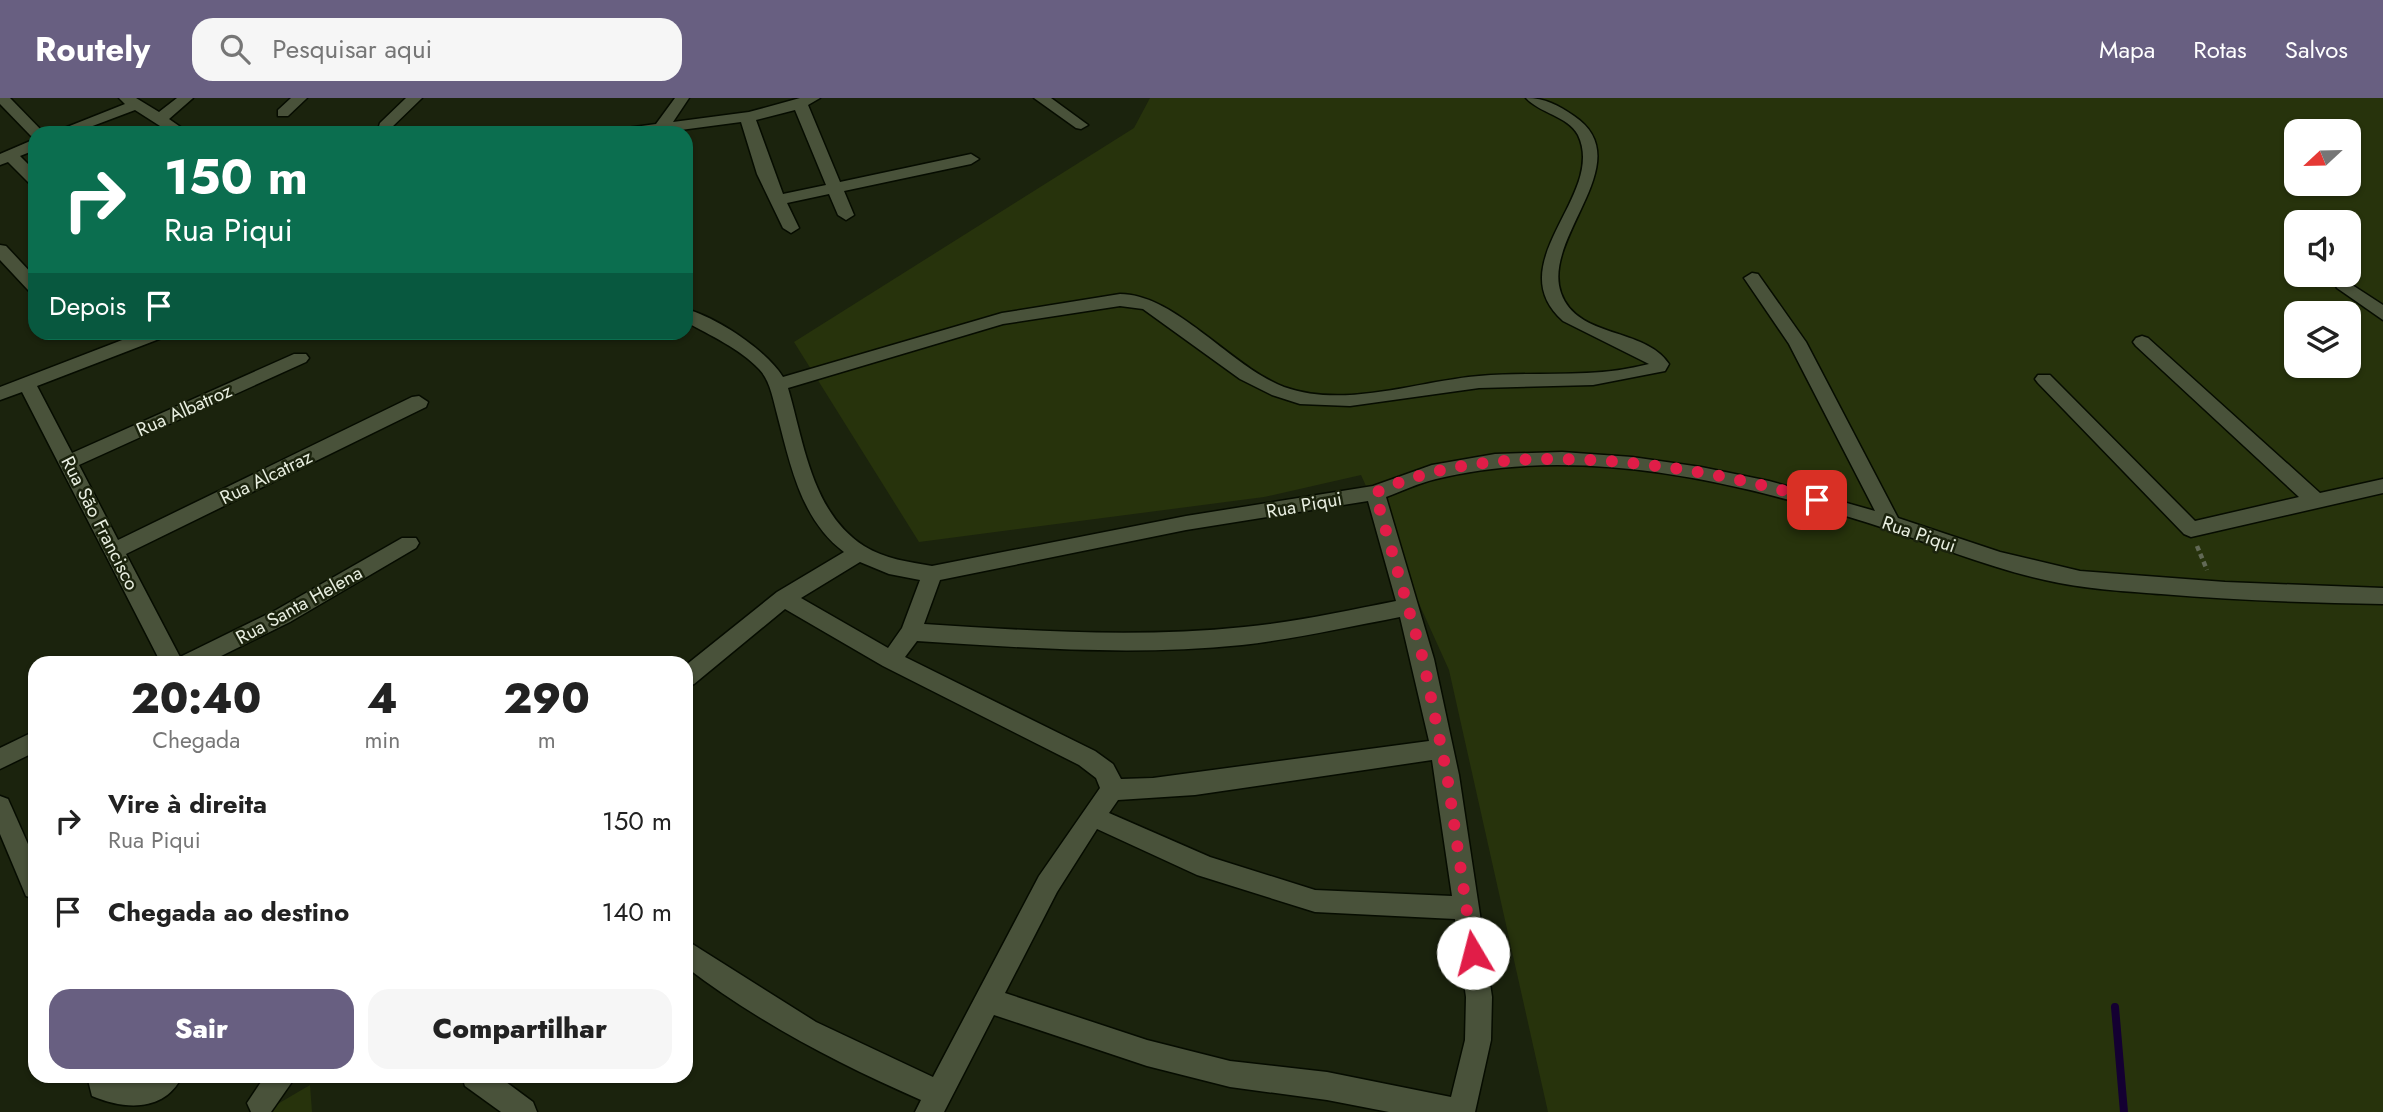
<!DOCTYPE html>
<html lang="pt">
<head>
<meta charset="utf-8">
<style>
	body { margin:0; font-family:Jost,sans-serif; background:#f6f6f6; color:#222; height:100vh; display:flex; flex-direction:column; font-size:26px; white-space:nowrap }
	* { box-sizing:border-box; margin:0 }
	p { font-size:23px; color:#767676 }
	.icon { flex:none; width:38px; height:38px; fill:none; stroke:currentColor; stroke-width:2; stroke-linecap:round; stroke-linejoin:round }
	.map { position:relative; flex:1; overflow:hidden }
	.details { position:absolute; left:28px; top:558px; width:665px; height:427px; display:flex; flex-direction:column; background:#fff; border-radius:21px; box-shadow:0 2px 5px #0004 }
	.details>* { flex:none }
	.hud { position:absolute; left:28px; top:28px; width:665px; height:214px; border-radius:21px; box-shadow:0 2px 5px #0004; background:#0b6e4f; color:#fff; overflow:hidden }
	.needle { width:46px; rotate:248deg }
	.tools { position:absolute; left:2284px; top:21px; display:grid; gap:14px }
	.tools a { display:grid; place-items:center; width:77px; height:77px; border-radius:14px; background:#fff; box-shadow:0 2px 5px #0004; font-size:35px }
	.pin { position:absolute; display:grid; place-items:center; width:60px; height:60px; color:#fff; margin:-30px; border-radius:14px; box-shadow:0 4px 10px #0006 }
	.me { position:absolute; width:77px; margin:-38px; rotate:352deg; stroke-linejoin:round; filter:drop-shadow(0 0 5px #0008) }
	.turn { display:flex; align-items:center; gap:24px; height:147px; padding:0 21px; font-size:32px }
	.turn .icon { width:91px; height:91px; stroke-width:2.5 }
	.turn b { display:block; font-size:49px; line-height:60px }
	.then { display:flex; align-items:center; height:66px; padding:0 21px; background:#0003; gap:14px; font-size:26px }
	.eta { display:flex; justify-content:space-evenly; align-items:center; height:119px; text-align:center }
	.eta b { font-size:42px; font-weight:800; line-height:49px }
	.button { display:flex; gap:14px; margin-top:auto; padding:14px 21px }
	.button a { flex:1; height:80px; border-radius:21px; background:#685f81; color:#fff; font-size:28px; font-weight:800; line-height:80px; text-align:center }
	.button a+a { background:#f6f6f6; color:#222 }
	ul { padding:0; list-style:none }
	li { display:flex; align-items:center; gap:21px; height:91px; padding:0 21px }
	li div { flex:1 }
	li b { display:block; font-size:26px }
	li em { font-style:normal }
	header { display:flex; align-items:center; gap:42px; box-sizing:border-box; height:98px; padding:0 35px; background:#685f81; color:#fff }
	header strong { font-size:33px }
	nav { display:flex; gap:38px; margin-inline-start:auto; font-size:24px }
	.search { width:490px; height:63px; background:#f6f6f6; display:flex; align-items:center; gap:18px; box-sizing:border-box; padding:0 24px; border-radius:21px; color:#767676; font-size:26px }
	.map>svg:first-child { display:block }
	.green { fill:#27330c; fill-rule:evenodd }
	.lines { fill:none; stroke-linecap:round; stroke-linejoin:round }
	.stream { stroke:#140032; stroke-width:8 }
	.minor-casing { stroke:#060c00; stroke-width:3 }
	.path { stroke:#626956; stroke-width:4.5; stroke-dasharray:5 3.5; stroke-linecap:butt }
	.minor { fill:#49523a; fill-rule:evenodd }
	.route { stroke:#e11d48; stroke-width:12; stroke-dasharray:0 21.6 }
	.labels { text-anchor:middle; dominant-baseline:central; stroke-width:5; stroke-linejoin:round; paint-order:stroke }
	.street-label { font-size:19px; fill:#e8eee0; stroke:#1b230d }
</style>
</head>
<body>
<header>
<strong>Routely</strong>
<div class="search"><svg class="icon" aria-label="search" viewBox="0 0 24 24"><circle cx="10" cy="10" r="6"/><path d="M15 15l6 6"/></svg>Pesquisar aqui</div>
<nav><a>Mapa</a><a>Rotas</a><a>Salvos</a></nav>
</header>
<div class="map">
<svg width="2383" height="1014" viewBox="0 0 2383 1014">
	<rect width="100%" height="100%" fill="#1b230d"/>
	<g class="green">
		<path d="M1150,0H2383V1014H1548L1449,572L1361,377L1264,399L919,444L794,244L1134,30ZM2296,33H2348V86H2296ZM2296,124H2348V177H2296ZM2296,215H2348V268H2296Z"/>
		<polygon points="310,987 312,1014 264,1014"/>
	</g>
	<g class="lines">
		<polyline class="stream" points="2115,909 2124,1014"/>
		<defs>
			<g id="minor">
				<polygon points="0,0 10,0 44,35 31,38 0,6"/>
				<polygon points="119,0 136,0 159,14 177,0 193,0 169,21 189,35 171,35 135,12 74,35 52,35 125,6"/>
				<polygon points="291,0 307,0 288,18 278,18 278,12"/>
				<polygon points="406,0 422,0 392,29 393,35 377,35 380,25"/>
				<path d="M675,0H689L673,24L749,14L800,0H820L808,7L840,84L971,56L979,61L971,66L844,93L854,117L846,122L838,117L829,96L787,105L799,130L791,135L783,130L757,76L741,24L658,35H619L627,30L656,26ZM795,12L826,87L783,96L756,22Z"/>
				<polygon points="1034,0 1051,0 1088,27 1081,31 1076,30"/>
				<path d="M1526,0C1545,0 1558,7 1574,18C1641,63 1541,139 1561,195C1577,241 1645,229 1669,266L1665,273L1593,287L1479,290L1350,308L1300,306L1272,297L1240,281L1143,211L1120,208L1003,226L788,290C804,345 812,415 864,448C885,461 909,464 932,468L1186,418L1373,388L1432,367L1495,356L1562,354L1632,359L1701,369L1769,383L1875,413L1789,246L1744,180L1752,175L1758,176L1806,244L1898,420L2000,454L2080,473L2225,484L2383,490V506C2309,505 2235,502 2161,496C2122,493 2083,491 2045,482C1990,470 1937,448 1884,430C1744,385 1582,345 1436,381C1419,385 1402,393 1386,399L1434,561L1459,677L1479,810L1492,899L1491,942L1475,1014H1389L1327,1002L1230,989L1147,968L994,917L944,1014H915L921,1002C838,966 758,924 686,869V842L816,924L933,979L1039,778L1100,690L1096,680L1079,667L883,568L785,511L694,586L686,589V567L777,494L844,454C800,421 790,365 777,316C773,301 770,282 759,271C740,251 710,237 686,224V211C718,220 766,252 783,279L1002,215L1120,196C1175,196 1230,268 1284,289C1345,311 1418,283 1479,278C1536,273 1593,281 1649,266L1563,223C1498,165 1607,97 1578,37C1568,18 1539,15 1526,0ZM1368,403L1396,503C1345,513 1295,524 1244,529C1138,540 1030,533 924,526L940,482L1186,432ZM860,464L889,476L920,482L902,530L888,550L801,500ZM1400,519L1429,643L1153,680L1121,681L1113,666L1095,653L905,559L917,543C1025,550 1134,558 1242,547C1295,541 1348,529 1400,519ZM1432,662L1452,798L1315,792L1210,759L1109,715L1118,702L1195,697ZM1097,731L1197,777L1315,814L1455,821L1466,899L1465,942L1451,999L1327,974L1230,963L1147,942L1005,895L1057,794Z"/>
				<polygon points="35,41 35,52 20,58 35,73 35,87 29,85 8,64 0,67 0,56"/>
				<polygon points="0,147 6,148 35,179 35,194 29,193 0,162"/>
				<polygon points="2343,181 2383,207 2383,222 2337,190 2335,186 2337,182"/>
				<polygon points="143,234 169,234 167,238 37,288 72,355 294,256 306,256 309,260 306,264 79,367 118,442 412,299 419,298 428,304 426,309 126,456 180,559 276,512 402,440 416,440 419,445 416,450 290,524 207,565 161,565 22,294 0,302 0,289"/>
				<polygon points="2142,238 2148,240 2320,395 2383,381 2383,395 2191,439 2184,436 2038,285 2035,281 2038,277 2050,277 2195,423 2299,399 2136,248 2133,244 2136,240"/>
				<polygon points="35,633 35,654 0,671 0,650"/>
				<polygon points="0,698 8,701 35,762 35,801 26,798 0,736"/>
				<path d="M87,978H114L130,984L148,978H182C165,1014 125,1012 92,998Z"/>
				<polygon points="265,978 296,978 271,1014 251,1014 247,1005"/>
				<polygon points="462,978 498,978 533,1004 537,1014 501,1014 465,988"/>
			</g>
		</defs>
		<use href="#minor" class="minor-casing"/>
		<polyline class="path" points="2197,448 2207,472"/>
		<use href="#minor" class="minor"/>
	</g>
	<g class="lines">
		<path class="route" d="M1473,855L1447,677L1423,561L1375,395C1495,336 1692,364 1817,402"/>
	</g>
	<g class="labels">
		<g class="street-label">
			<text transform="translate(184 312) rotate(-24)">Rua Albatroz</text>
			<text transform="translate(266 379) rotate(-26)">Rua Alcatraz</text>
			<text transform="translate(1304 407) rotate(-10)">Rua Piqui</text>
			<text transform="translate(100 425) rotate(63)">Rua São Francisco</text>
			<text transform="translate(1919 436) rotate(19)">Rua Piqui</text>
			<text transform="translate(299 507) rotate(-29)">Rua Santa Helena</text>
		</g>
	</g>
</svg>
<div class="tools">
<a><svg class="needle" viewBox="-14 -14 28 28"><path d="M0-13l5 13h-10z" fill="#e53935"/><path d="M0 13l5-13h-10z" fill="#767676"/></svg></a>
<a><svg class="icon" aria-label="sound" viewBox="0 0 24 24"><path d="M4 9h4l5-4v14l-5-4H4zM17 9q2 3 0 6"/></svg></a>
<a><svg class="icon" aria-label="layers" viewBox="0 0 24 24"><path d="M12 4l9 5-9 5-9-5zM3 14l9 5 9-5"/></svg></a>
</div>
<div class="pin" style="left:1817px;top:402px;background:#d93025"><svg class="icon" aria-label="arrive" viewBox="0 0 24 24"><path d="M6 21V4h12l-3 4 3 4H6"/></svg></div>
<svg class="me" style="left:1473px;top:855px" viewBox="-20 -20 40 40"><circle r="19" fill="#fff"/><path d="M0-13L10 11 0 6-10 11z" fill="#e11d48"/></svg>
<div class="hud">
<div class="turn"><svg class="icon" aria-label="right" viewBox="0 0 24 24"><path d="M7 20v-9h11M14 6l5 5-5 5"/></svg><div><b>150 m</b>Rua Piqui</div></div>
<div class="then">Depois<svg class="icon" aria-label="arrive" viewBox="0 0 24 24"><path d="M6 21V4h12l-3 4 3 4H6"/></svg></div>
</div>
<section class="details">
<div class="eta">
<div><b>20:40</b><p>Chegada</p></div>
<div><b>4</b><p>min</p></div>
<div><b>290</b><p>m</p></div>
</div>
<ul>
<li><svg class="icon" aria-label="right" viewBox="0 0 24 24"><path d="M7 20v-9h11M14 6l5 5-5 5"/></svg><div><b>Vire à direita</b><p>Rua Piqui</p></div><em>150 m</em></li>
<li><svg class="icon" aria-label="arrive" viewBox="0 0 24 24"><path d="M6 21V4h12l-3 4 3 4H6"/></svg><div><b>Chegada ao destino</b></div><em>140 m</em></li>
</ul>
<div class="button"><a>Sair</a><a>Compartilhar</a></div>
</section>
</div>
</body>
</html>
